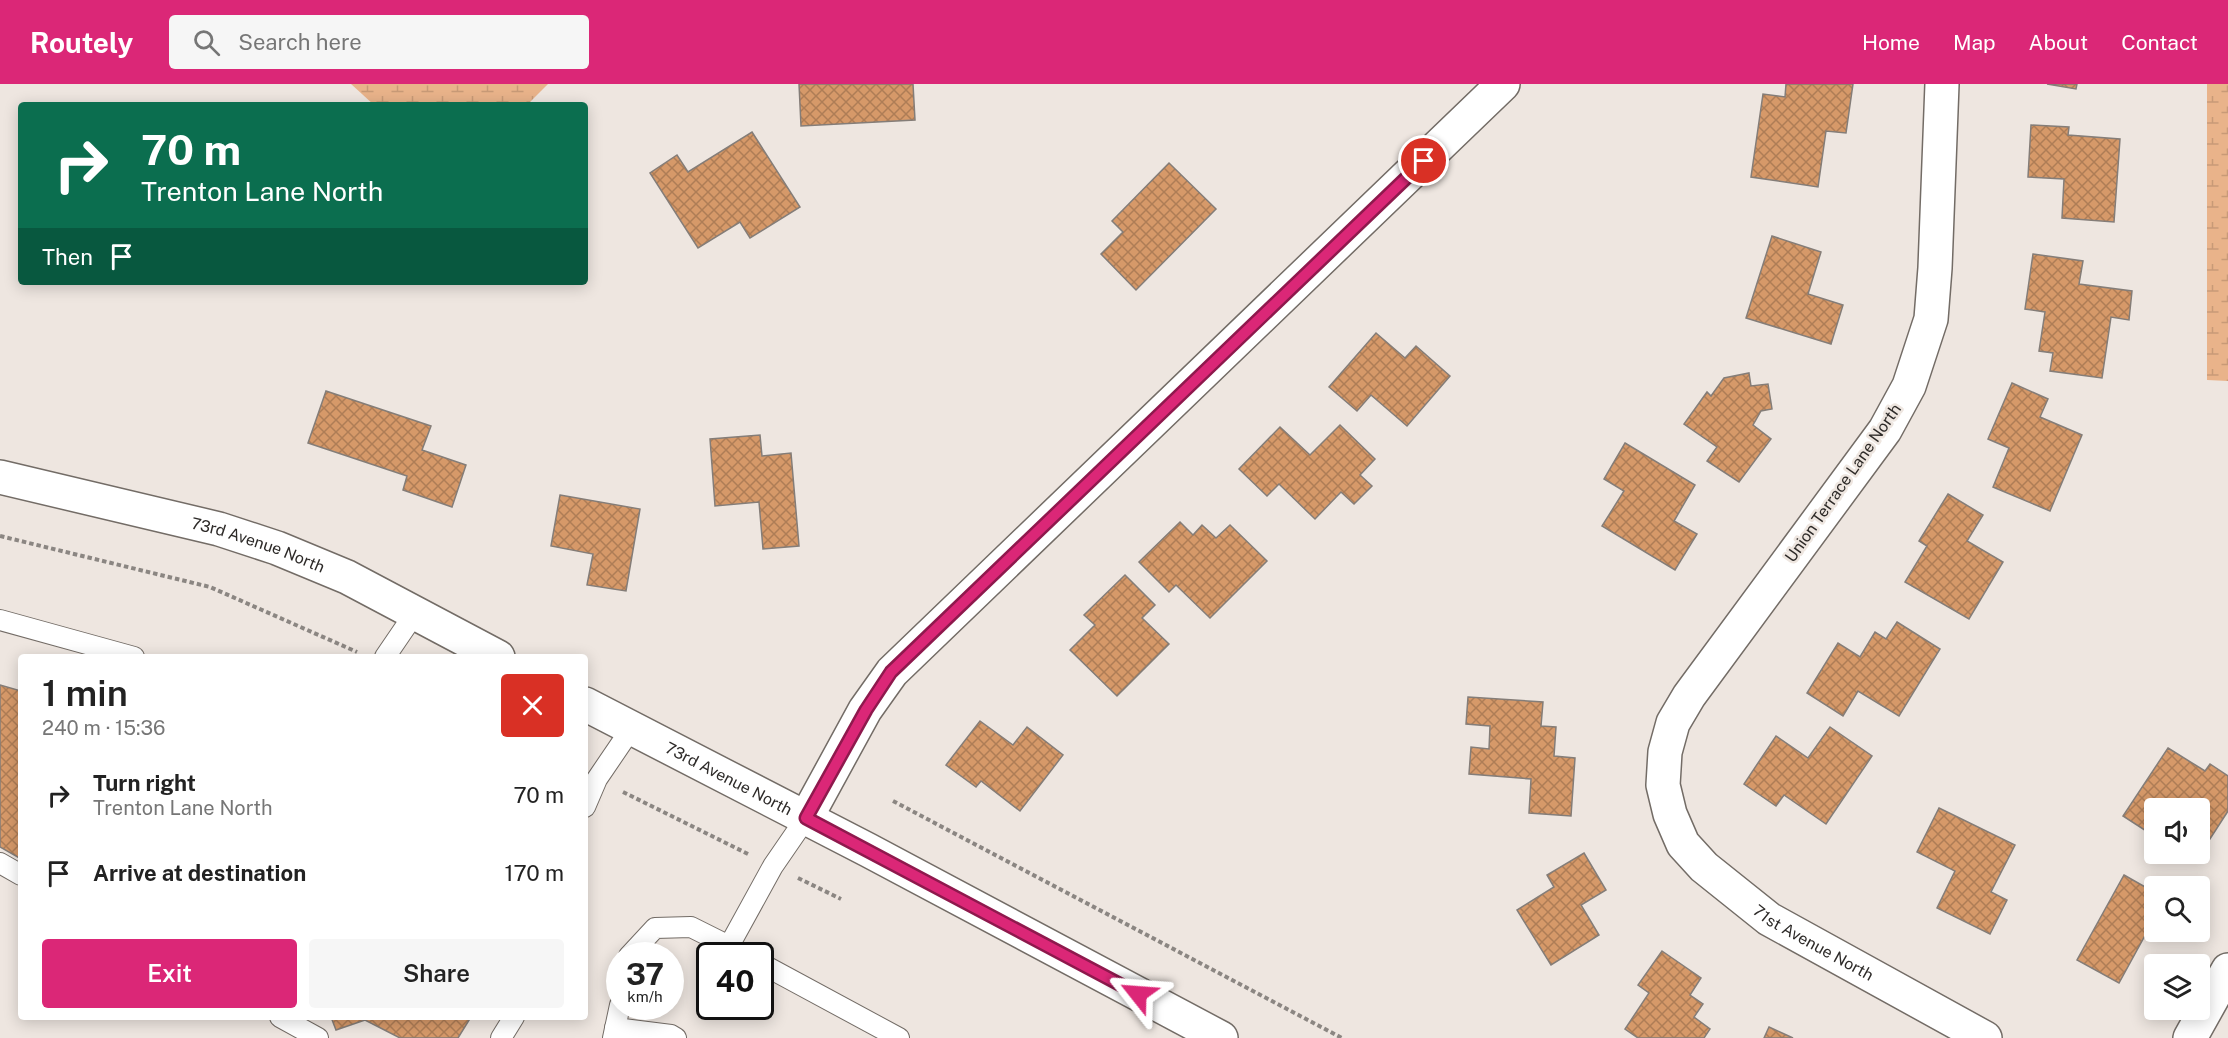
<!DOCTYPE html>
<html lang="en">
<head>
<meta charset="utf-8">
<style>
	body { margin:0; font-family:"Public Sans",sans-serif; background:#f6f6f6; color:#222; height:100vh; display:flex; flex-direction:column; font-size:22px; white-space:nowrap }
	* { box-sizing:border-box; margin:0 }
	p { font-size:20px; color:#767676 }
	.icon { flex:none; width:33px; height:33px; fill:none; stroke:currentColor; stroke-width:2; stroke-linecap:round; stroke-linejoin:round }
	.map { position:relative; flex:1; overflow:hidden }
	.side { position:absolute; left:18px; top:570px; width:570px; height:366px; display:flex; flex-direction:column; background:#fff; border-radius:6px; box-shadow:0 3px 15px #0003 }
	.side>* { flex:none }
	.banner { position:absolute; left:18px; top:18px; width:570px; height:183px; border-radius:6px; box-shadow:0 3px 15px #0003; background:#0b6e4f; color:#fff; overflow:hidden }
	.controls { position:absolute; left:2144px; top:714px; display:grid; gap:12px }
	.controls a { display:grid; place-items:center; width:66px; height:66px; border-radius:6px; background:#fff; box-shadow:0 3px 15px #0003; font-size:30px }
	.speed { position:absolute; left:606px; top:858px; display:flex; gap:12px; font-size:30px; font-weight:700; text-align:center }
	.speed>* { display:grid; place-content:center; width:78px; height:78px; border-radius:50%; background:#fff; box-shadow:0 3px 15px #0003; line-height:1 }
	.speed small { font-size:15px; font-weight:400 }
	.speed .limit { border:3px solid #111; border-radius:9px; background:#fff; color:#111 }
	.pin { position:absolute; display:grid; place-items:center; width:51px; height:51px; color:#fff; margin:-26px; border:3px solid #fff; border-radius:50%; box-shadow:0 2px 6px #0007 }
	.me { position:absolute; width:66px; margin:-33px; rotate:298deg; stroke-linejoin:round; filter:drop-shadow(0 0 4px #0008) }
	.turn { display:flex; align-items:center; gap:21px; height:126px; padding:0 24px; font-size:27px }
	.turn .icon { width:78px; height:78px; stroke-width:2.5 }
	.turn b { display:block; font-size:42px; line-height:51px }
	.then { display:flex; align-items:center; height:57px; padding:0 24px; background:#0003; gap:12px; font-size:22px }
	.round { display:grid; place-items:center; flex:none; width:63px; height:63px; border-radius:6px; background:#f6f6f6 }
	.headline { display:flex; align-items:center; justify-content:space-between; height:102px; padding:0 24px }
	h1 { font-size:36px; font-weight:600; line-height:45px }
	.button { display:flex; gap:12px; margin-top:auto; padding:12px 24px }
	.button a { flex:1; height:69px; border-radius:6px; background:#db2777; color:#fff; font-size:24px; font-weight:600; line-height:69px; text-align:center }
	.button a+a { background:#f6f6f6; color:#222 }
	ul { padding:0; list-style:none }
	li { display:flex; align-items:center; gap:18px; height:78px; padding:0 24px }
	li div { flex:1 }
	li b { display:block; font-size:22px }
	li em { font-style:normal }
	header { display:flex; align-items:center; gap:36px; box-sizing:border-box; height:84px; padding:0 30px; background:#db2777; color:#fff }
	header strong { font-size:28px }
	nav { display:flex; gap:33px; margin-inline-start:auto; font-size:21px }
	.search { width:420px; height:54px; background:#f6f6f6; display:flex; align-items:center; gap:15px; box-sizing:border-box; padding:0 21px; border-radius:6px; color:#767676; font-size:22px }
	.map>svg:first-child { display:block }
	.wetland { fill:url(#wetland-marsh) }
	.building { fill:url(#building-cross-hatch); stroke:#847d78; stroke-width:1.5 }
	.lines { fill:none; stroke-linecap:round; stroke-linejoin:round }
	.service-casing { stroke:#736c66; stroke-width:22 }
	.minor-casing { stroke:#736c66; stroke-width:36 }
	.tertiary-casing { stroke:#736c66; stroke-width:36 }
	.path { stroke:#8b8682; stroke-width:4; stroke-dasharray:4.5 3; stroke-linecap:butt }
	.service { stroke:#fff; stroke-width:20 }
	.minor { stroke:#fff; stroke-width:33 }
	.tertiary { stroke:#fff; stroke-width:33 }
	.route-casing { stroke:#8e194d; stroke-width:15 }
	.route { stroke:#db2777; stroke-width:10 }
	.labels { text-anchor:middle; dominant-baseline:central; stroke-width:5; stroke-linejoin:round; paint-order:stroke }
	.street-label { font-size:16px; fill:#2e2b29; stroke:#eee6e0 }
</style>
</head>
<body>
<header>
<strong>Routely</strong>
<div class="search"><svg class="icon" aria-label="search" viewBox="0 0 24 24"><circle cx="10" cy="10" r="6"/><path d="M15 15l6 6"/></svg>Search here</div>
<nav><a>Home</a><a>Map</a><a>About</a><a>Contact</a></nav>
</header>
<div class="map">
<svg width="2228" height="954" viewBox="0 0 2228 954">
	<defs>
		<pattern id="wetland-marsh" width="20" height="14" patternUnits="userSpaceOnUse" patternTransform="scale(1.5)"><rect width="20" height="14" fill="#e9b38a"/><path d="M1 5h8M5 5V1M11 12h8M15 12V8" fill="none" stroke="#c89a77"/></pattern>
		<pattern id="building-cross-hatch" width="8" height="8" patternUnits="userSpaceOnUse" patternTransform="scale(1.5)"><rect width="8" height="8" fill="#d69969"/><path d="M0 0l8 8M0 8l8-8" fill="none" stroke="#ae7d56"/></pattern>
	</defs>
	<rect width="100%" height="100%" fill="#eee6e0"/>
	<g class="wetland">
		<polygon points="351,0 548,0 527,21 374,21"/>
		<polygon points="2207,0 2228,0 2228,297 2207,296"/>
	</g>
	<g class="building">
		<polygon points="799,0 913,0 915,36 801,42"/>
		<polygon points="1786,0 1853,0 1846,49 1826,47 1818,103 1751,93 1763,10 1785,13"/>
		<polygon points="2047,0 2077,0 2076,5"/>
		<polygon points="2031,41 2069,43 2068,51 2120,55 2114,138 2062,134 2064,95 2028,93"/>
		<polygon points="752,48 800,123 750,154 740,138 698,164 650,89 677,71 688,88"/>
		<polygon points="1169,79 1216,125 1136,206 1101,170 1123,148 1112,137"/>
		<polygon points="1772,152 1821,168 1808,210 1843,221 1831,260 1746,234"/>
		<polygon points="2033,170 2083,177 2079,200 2132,207 2129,236 2111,233 2102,294 2050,287 2053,269 2039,267 2045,228 2025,225"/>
		<polygon points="1376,249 1405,274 1416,262 1450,292 1407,342 1371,311 1357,327 1329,303"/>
		<polygon points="1749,289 1751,302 1768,300 1772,325 1761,327 1753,341 1771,355 1739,398 1707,377 1717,363 1684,340 1707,308 1711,312 1724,294"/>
		<polygon points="2012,299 2048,315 2040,333 2082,351 2050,427 1993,403 2009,364 1988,355"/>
		<polygon points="326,307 431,342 422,366 466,381 452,423 403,406 407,392 308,359"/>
		<polygon points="1340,341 1375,375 1360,391 1372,402 1354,420 1341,408 1315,435 1279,400 1267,412 1239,385 1280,343 1310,371"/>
		<polygon points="760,351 762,372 791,369 799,462 763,465 759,418 715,422 710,355"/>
		<polygon points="1625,359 1695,401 1674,437 1697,450 1675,486 1602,442 1624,407 1604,395"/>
		<polygon points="1948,410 1983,431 1967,457 2003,478 1969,535 1905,498 1927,462 1919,457"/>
		<polygon points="560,411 640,425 626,507 587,501 593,470 551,462"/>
		<polygon points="1180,438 1193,451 1202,441 1216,454 1230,441 1267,477 1210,534 1176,501 1169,508 1139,478"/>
		<polygon points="1125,491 1155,521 1142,534 1169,560 1117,612 1070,566 1095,541 1084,531"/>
		<polygon points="1897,538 1940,565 1899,632 1858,607 1843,632 1807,609 1838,559 1860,573 1875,548 1886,555"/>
		<polygon points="0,601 21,607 21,775 0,763"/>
		<polygon points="1468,613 1543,618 1541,642 1556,643 1554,672 1575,674 1571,732 1529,729 1531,695 1469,690 1471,663 1489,665 1490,642 1466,640"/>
		<polygon points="980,637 1013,661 1027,643 1063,671 1020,727 981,697 976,703 946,681"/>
		<polygon points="1830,643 1872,672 1826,740 1784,711 1776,722 1744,700 1776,652 1808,674"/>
		<polygon points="2168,664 2205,687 2210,680 2228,692 2228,727 2210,755 2199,747 2199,724 2154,724 2154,752 2123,732"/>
		<polygon points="1939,724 2015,761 1991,808 2007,816 1990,850 1937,824 1955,787 1917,768"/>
		<polygon points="1584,769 1606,806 1581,821 1599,851 1551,881 1517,826 1554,803 1547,791"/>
		<polygon points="2124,791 2154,808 2154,835 2119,899 2077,876"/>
		<polygon points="1662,867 1701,894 1690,911 1703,920 1694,933 1710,945 1704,954 1638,954 1625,945 1649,909 1638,901"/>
		<polygon points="331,933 471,933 458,954 400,954 365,936 336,946"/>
		<polygon points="1769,943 1793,954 1764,954"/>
	</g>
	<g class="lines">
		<defs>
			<g id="service">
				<polyline points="0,536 134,573"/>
				<polyline points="385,573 415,529"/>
				<polyline points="585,723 597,695 631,645"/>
				<polyline points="0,779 21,791"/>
				<polyline points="629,872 655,844 691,843 729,862"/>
				<polyline points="747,872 729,862 773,782 806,734"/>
				<polyline points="760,879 899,954"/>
				<polyline points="280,933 318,954"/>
				<polyline points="615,944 671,951 676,954"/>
				<polyline points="501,954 514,933"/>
				<polyline points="613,954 620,921"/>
			</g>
			<g id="minor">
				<path id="s1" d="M1942,0L1935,184L1931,235L1909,302L1885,346L1689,612L1673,639L1665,668L1663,701L1670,730L1683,760L1704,783L1769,835L1985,954"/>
				<polyline points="806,734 865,626 892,588 1503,0"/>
				<polyline points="2190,954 2228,886"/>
			</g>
			<g id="tertiary">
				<path id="s2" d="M0,393L219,445L277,464L347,493L498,573"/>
				<path id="s3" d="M585,620L868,766L1221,954"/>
			</g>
		</defs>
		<use href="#service" class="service-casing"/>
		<use href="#minor" class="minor-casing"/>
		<use href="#tertiary" class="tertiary-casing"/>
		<g class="path">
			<polyline points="0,452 210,503 357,568"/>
			<polyline points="623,708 748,770"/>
			<polyline points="893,717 1342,954"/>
			<polyline points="798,794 841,815"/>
		</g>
		<use href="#service" class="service"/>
		<use href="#minor" class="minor"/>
		<use href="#tertiary" class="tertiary"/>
	</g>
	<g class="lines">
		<defs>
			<polyline id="route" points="1138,910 806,734 866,626 891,588 1424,77"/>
		</defs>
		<use href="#route" class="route-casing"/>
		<use href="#route" class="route"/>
	</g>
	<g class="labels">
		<g class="street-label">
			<text transform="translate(1843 399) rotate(-55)">Union Terrace Lane North</text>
			<text stroke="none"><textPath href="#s2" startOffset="267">73rd Avenue North</textPath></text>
			<text stroke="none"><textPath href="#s3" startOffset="162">73rd Avenue North</textPath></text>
			<text stroke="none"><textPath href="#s1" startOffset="1008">71st Avenue North</textPath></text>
		</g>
	</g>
</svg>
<div class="controls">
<a><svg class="icon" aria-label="sound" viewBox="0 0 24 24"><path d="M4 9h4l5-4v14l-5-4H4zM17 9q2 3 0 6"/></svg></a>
<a><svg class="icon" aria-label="search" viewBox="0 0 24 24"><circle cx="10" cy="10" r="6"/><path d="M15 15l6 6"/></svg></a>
<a><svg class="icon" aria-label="layers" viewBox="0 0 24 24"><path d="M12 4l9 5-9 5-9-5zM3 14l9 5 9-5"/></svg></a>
</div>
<div class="speed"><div>37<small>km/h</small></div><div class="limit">40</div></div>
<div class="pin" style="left:1424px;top:77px;background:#d93025"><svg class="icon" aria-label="arrive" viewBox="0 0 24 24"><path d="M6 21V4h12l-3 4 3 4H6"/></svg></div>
<svg class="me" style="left:1138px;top:910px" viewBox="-20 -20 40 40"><path d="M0-17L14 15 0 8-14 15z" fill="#db2777" stroke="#fff" stroke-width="4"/></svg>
<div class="banner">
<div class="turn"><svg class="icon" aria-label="right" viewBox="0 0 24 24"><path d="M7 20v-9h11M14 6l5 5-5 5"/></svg><div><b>70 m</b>Trenton Lane North</div></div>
<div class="then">Then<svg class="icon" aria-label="arrive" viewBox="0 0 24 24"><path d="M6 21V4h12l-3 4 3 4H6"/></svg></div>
</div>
<section class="side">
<div class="headline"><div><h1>1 min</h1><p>240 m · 15:36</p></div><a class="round" style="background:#d93025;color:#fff"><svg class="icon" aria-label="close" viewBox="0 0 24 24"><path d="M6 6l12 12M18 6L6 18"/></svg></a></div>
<ul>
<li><svg class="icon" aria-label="right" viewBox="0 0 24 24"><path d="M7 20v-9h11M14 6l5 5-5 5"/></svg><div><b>Turn right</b><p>Trenton Lane North</p></div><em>70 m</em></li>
<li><svg class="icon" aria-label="arrive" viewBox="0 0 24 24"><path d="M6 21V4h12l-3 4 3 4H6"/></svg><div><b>Arrive at destination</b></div><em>170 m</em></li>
</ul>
<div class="button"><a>Exit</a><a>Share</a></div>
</section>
</div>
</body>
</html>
